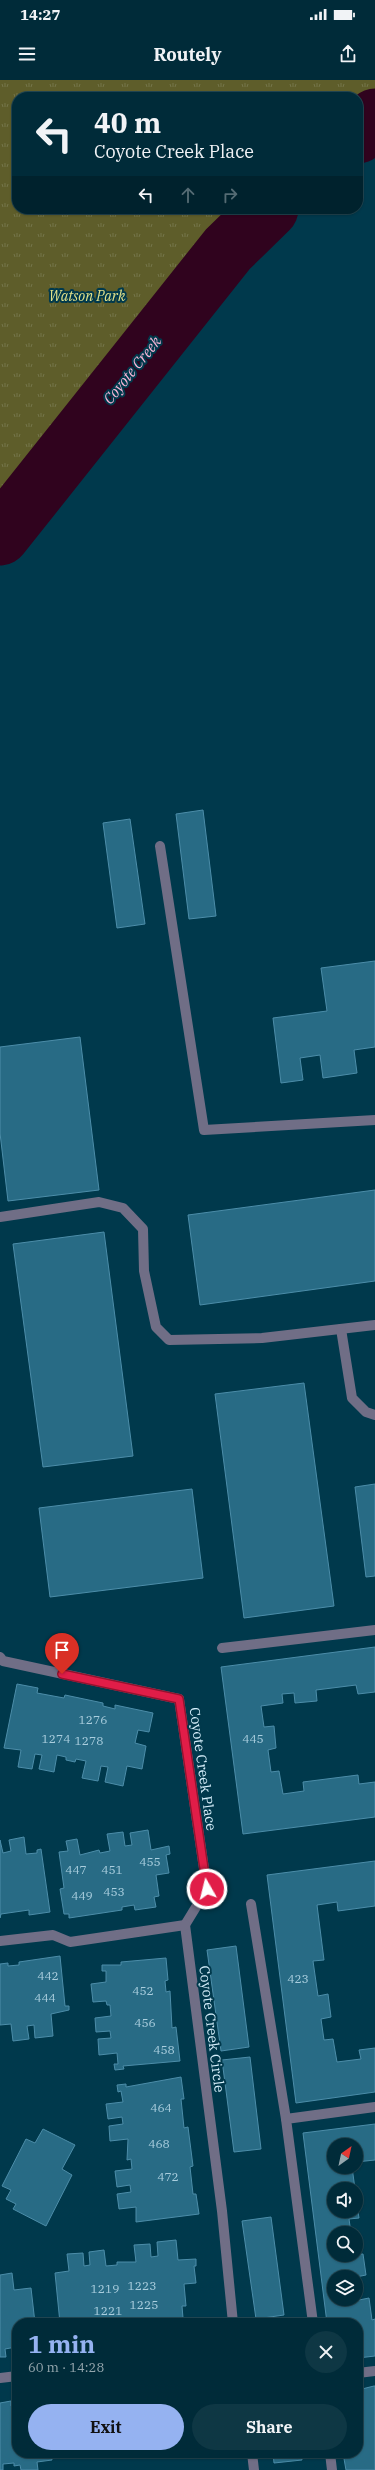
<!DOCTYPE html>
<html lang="en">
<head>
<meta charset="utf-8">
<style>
	body { margin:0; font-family:"IBM Plex Serif",serif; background:#0e3744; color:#f1f3f6; height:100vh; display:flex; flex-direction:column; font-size:15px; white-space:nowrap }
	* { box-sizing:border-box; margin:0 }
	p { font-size:13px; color:#95a7ae }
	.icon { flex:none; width:22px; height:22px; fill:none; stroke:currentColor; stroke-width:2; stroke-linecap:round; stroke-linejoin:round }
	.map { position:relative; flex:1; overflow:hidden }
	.details { position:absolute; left:12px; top:2238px; width:351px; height:140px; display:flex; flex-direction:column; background:#002b39; border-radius:16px; box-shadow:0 1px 3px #0004,0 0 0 1px #224753 }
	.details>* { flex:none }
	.banner { position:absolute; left:12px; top:12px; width:351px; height:122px; border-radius:16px; box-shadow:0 1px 3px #0004,0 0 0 1px #224753; background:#002b39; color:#f1f3f6; overflow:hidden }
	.needle { width:26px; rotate:33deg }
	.fabs { position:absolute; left:327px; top:2058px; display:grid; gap:8px }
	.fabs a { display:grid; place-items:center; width:36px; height:36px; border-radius:50%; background:#002b39; box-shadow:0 1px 3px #0004,0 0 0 1px #224753; font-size:20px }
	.pin { position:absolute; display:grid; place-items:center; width:34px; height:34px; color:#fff; margin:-41px -17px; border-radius:50% 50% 50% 0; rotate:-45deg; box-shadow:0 0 4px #0007 }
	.pin .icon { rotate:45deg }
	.me { position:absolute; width:44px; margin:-22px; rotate:352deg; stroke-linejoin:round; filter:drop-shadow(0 0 3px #0008) }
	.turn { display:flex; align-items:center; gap:14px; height:84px; padding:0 16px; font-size:18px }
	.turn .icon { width:52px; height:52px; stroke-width:2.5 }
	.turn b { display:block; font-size:28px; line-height:34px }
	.lanes { display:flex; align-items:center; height:38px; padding:0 16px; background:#0003; justify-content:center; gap:20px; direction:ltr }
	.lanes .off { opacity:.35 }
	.round { display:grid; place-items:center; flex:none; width:42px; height:42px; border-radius:21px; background:#0e3744 }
	.head { display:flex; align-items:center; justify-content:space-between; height:68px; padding:0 16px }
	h1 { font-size:24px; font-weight:700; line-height:30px; color:#95b2f1 }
	.button { display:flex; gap:8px; margin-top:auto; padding:8px 16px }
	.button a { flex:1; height:46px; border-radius:24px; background:#95b2f1; color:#111; font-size:16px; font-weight:700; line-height:46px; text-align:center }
	.button a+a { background:#0e3744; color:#f1f3f6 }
	.status { display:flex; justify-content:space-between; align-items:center; height:28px; padding:0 20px; background:#002b39; direction:ltr }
	.status svg { height:11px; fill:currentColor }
	header { display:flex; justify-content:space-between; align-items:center; height:52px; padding:0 16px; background:#002b39; font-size:18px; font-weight:700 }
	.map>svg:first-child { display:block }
	.grass { fill:url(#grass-tufts) }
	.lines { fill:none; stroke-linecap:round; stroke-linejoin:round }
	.river { stroke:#30031e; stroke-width:59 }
	.building { fill:#286b85; stroke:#4c8da9; fill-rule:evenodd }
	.lane { stroke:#706e86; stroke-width:10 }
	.street { stroke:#706e86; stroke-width:10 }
	.route-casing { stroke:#92132f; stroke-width:10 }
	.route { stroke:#e11d48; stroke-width:7 }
	.labels { text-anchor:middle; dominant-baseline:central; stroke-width:4; stroke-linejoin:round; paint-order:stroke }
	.number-label { font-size:12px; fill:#aacede }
	.park-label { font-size:14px; font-style:italic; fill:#e3e28a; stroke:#00394c }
	.street-label { font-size:14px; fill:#d6effb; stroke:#00394c }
	.water-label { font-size:15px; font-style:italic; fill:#f9b6d7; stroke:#00394c }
</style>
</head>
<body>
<div class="status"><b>14:27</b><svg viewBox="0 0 49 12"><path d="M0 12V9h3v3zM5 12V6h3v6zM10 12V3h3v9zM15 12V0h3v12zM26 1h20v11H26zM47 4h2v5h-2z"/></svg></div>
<header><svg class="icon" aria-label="menu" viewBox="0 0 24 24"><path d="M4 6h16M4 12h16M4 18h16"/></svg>Routely<svg class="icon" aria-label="share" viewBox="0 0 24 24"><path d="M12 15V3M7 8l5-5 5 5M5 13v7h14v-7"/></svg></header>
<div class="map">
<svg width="375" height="2390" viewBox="0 0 375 2390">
	<defs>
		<pattern id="grass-tufts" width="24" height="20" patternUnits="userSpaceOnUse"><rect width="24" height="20" fill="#5e5d2a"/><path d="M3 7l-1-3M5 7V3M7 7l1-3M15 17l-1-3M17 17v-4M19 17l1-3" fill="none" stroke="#74754a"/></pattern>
	</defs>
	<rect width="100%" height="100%" fill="#00394c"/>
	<polygon class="grass" points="0,0 375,0 375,41 358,59 358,17 17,17 17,129 291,129 140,286 0,473"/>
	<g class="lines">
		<g class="river">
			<polyline points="358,54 375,38"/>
			<polyline points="0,456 228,169 269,129"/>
		</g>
	</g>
	<g class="building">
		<polygon points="203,730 216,836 189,839 176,734"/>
		<polygon points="130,739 145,844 117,848 103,743"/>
		<polygon points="375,881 375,967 354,970 357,993 323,998 320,975 300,978 303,1000 281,1003 273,938 327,931 321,888"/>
		<polygon points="80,957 99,1110 8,1121 0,1053 0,967"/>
		<polygon points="375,1110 375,1201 200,1225 188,1135"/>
		<polygon points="104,1152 133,1376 43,1387 13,1164"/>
		<polygon points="304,1303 334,1526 244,1538 215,1314"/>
		<polygon points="375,1404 375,1496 366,1497 355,1407"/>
		<polygon points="192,1409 203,1498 50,1517 39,1428"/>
		<polygon points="375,1567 375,1612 358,1614 356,1605 316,1610 317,1621 295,1623 294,1613 282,1614 283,1623 261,1626 264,1647 274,1646 276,1668 268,1670 271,1692 279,1691 283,1714 304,1711 303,1702 358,1695 359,1704 375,1702 375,1737 243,1754 221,1587"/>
		<polygon points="17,1604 38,1608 37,1613 64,1618 65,1615 103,1623 103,1626 115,1629 115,1625 153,1633 149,1652 138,1650 135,1663 146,1666 142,1689 127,1686 123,1706 105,1702 108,1687 101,1686 98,1701 82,1698 86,1681 76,1679 75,1682 66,1680 66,1677 57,1675 54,1692 39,1689 42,1675 35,1674 32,1689 18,1687 21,1670 4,1668"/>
		<polygon points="148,1750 151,1770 169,1766 170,1774 166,1775 169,1793 156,1795 159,1816 154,1817 156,1827 135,1830 134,1825 122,1827 122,1830 69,1838 69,1834 64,1834 60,1809 64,1808 59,1772 68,1771 66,1761 77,1759 80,1775 99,1770 100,1773 110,1771 107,1754 123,1752 125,1766 132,1765 130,1753"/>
		<polygon points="24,1757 26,1774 37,1773 37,1770 41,1769 50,1832 29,1835 29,1830 1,1834 0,1838 0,1760 3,1773 11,1771 9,1760"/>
		<polygon points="375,1781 375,1826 338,1831 337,1822 317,1825 324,1880 313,1881 318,1916 328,1914 331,1937 321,1939 324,1960 333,1959 337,1982 361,1979 359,1970 375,1968 375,2012 296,2023 267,1795"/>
		<polygon points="236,1866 249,1967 221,1971 207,1870"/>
		<polygon points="60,1876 65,1926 69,1926 69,1930 51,1934 53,1956 35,1958 34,1945 27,1946 29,1959 13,1961 11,1944 0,1945 0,1884 8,1883 8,1886 19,1885 19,1882"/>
		<polygon points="166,1878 168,1900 165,1901 166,1912 170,1911 172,1948 176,1947 180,1981 123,1986 124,1989 115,1990 114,1984 118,1984 117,1973 99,1975 98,1959 111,1958 110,1951 96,1952 95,1938 111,1936 110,1925 107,1925 106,1921 93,1922 91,1904 106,1902 106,1891 102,1891 102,1885 121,1885 121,1882"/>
		<polygon points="250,1977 261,2069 234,2072 222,1980"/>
		<polygon points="181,1997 184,2019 181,2019 184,2048 188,2047 193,2086 190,2087 193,2114 196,2114 199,2134 136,2142 136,2127 119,2129 117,2114 131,2112 130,2105 117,2107 115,2091 132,2089 131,2079 127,2080 128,2059 110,2061 109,2046 123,2044 122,2037 108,2039 106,2024 123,2022 121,2011 118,2012 117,2005 126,2004 126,2007"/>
		<path d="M375,2044V2080L356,2082V2065H334V2087H352L355,2109H334V2131H356V2119L359,2138L349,2139L351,2153H334V2175L363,2174L366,2195L356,2197L359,2220L369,2218L372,2240L375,2239V2276L358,2278V2243H327L303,2053ZM334,2197H356V2219H334Z"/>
		<polygon points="43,2049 75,2065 62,2089 72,2095 46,2146 13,2129 16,2124 6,2119 11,2110 2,2106 26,2059 35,2063"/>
		<polygon points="271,2137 284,2235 256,2239 242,2141"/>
		<polygon points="176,2160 178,2180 196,2179 196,2186 194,2186 196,2203 184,2204 186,2226 182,2226 183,2238 162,2240 162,2238 149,2238 149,2243 60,2243 55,2193 69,2191 67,2174 83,2173 84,2186 90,2185 89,2172 104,2170 106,2186 117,2185 117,2182 136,2182 134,2165 150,2164 151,2177 158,2176 157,2162"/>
		<polygon points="12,2193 14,2210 31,2208 35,2243 17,2243 17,2270 16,2267 5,2269 6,2277 0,2277 0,2195"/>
		<polygon points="374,2306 375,2306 375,2390 346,2390 343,2373 358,2373 358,2310"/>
		<polygon points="11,2321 11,2326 17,2325 17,2373 51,2373 52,2380 37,2382 38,2390 21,2390 20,2385 14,2386 14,2383 3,2384 3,2390 0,2390 0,2323"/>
		<polygon points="273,2373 301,2373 302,2380 274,2383"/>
	</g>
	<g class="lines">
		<g class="lane">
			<polyline points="160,766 204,1050 375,1040"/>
			<polyline points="0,1137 99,1122 123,1128 143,1149 144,1191 156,1247 169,1260 262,1258 375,1245"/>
			<polyline points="341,1249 352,1318 366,1332 375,1335"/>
			<polyline points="222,1568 375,1550"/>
			<polyline points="251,1824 286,2039"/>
			<polyline points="313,2243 286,2039 375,2027"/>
			<polyline points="358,2293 375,2291"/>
			<polyline points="330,2373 332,2390"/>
		</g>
		<g class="street">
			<polyline points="0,1577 3,1581 179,1619 207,1809 185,1845"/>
			<polyline points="185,1845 222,2131 233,2243"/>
			<polyline points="0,1861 53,1855 70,1862 185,1845"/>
			<polyline points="0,2298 17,2296"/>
			<polyline points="252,2373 254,2390"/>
		</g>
	</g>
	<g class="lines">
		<defs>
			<polyline id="route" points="62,1594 179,1619 207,1809"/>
		</defs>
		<use href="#route" class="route-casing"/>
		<use href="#route" class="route"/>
	</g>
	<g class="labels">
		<g class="number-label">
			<text x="93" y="1639">1276</text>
			<text x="56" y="1658">1274</text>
			<text x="253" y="1658">445</text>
			<text x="89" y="1660">1278</text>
			<text x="150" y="1781">455</text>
			<text x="76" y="1789">447</text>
			<text x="112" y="1789">451</text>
			<text x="114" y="1811">453</text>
			<text x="82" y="1815">449</text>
			<text x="48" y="1895">442</text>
			<text x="298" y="1898">423</text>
			<text x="143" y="1910">452</text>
			<text x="45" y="1917">444</text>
			<text x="145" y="1942">456</text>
			<text x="164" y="1969">458</text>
			<text x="161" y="2027">464</text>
			<text x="159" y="2063">468</text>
			<text x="168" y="2096">472</text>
			<text x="142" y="2205">1223</text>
			<text x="105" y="2208">1219</text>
			<text x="144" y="2224">1225</text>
			<text x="108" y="2230">1221</text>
		</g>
		<g class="park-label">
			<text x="87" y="216">Watson Park</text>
		</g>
		<g class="street-label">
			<text transform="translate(203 1689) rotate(82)">Coyote Creek Place</text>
			<text transform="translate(212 1949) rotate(83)">Coyote Creek Circle</text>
		</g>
		<g class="water-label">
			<text transform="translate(132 290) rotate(-51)">Coyote Creek</text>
		</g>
	</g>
</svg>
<div class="fabs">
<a><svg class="needle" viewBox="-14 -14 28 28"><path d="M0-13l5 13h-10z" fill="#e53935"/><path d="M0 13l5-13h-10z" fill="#95a7ae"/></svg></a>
<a><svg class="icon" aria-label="sound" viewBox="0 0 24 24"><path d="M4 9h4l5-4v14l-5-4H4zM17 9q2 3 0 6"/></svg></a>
<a><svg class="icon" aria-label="search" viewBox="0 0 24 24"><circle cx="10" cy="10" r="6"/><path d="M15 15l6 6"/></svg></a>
<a><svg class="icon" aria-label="layers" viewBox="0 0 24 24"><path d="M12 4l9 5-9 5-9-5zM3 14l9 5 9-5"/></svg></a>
</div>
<div class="pin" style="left:62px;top:1594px;background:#d93025"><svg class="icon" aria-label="arrive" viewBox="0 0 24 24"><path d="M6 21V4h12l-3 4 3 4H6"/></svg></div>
<svg class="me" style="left:207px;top:1809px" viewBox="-20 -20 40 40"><circle r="17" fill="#e11d48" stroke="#fff" stroke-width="3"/><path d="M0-11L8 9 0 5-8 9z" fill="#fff"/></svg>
<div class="banner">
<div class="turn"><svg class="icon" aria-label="left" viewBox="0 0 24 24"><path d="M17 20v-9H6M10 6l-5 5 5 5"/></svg><div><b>40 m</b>Coyote Creek Place</div></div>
<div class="lanes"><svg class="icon" aria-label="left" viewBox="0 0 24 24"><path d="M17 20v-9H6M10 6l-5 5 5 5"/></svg><svg class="icon off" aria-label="ahead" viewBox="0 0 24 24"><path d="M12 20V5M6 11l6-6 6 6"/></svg><svg class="icon off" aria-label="right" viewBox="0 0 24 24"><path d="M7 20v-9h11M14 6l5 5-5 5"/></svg></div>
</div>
<section class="details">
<div class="head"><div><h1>1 min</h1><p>60 m · 14:28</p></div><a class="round"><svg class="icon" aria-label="close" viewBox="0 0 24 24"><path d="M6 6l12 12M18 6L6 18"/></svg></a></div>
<div class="button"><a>Exit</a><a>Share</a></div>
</section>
</div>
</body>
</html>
